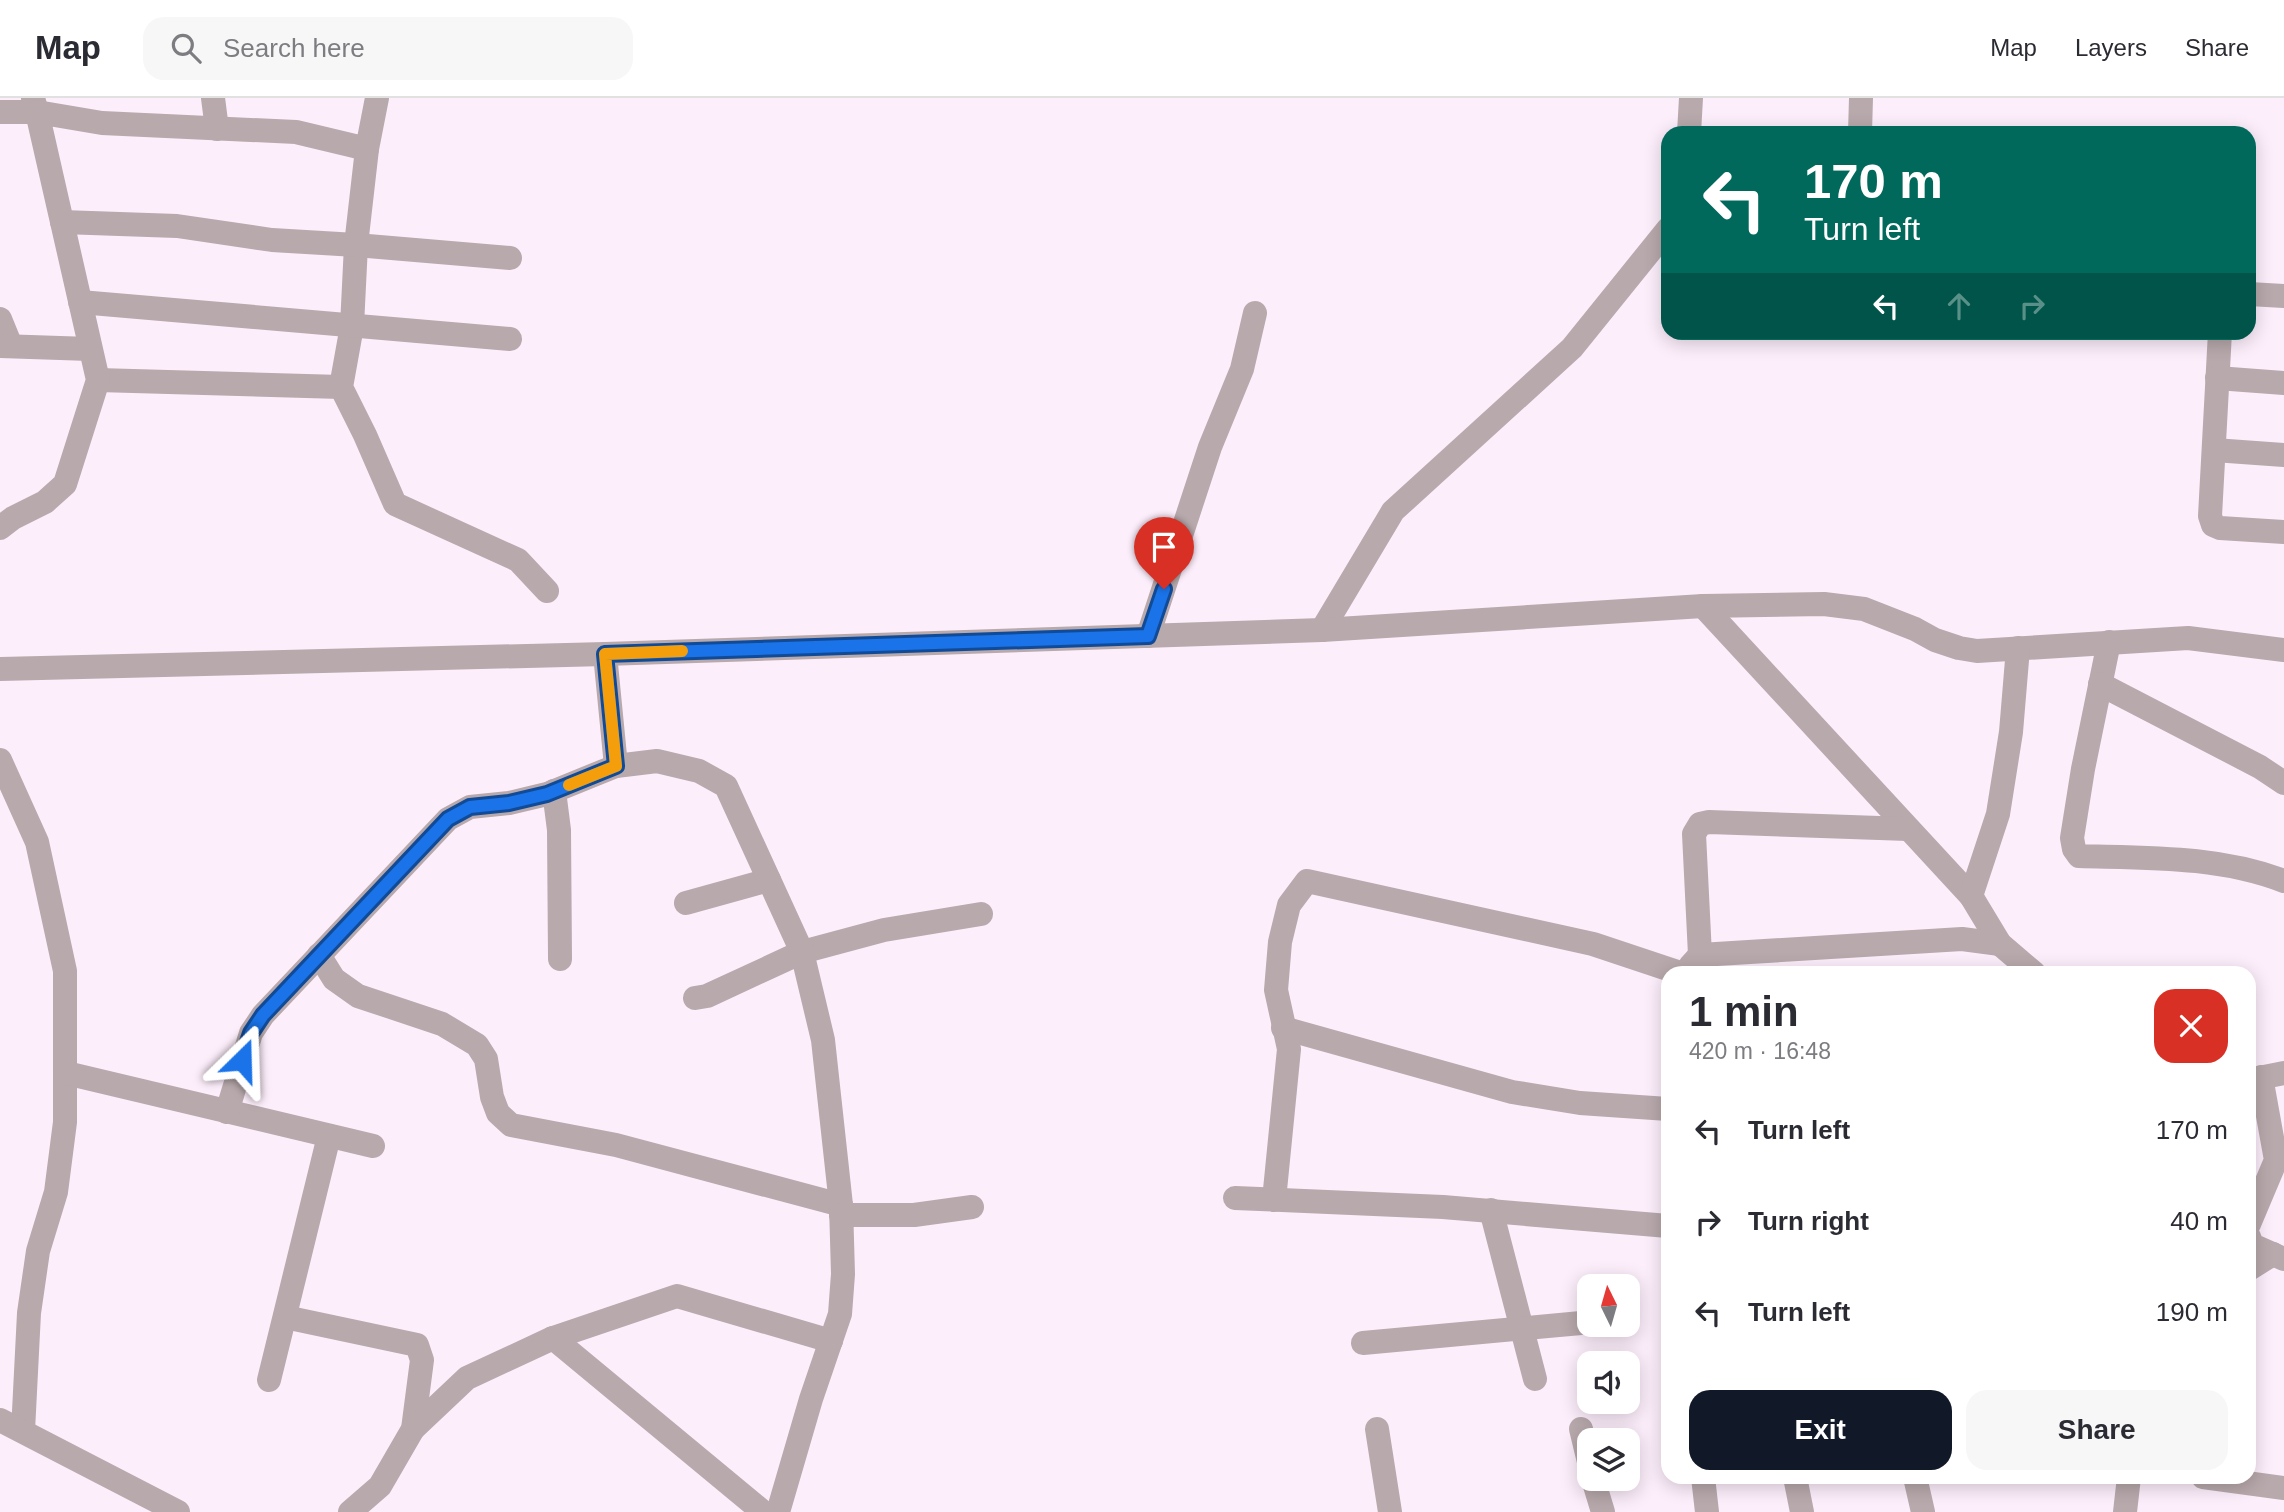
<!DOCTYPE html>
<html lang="en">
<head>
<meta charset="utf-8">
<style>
	body { margin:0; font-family:Arial,sans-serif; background:#f7f7f7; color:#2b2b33; height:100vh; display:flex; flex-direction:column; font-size:26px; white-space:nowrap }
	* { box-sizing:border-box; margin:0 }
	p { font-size:23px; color:#7c7c81 }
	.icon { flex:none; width:38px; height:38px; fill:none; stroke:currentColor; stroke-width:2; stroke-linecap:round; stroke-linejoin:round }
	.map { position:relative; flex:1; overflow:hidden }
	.details { position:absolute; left:1661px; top:868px; width:595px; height:518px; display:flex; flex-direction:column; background:#fff; border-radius:21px; box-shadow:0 4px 18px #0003 }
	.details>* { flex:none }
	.hud { position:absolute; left:1661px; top:28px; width:595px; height:214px; border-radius:21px; box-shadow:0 4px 18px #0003; background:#00695c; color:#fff; overflow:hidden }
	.needle { width:46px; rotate:355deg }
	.controls { position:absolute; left:1577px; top:1176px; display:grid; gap:14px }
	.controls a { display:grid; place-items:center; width:63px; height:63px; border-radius:14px; background:#fff; box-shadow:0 4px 18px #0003; font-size:35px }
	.pin { position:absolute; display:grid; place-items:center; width:60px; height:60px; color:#fff; margin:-72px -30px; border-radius:50% 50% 50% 0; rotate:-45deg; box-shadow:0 0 7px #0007 }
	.pin .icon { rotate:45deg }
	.me { position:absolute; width:77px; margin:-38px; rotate:22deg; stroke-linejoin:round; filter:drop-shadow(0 0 5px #0008) }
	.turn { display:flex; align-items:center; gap:24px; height:147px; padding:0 28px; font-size:32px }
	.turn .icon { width:91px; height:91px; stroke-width:2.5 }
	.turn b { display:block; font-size:49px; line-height:60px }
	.lanes { display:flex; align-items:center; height:66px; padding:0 28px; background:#0003; justify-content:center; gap:35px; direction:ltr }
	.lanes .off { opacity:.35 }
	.round { display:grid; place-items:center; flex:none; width:74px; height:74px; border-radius:21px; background:#f7f7f7 }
	.headline { display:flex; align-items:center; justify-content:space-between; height:119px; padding:0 28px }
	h1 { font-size:42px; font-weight:700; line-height:52px }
	.primary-button { display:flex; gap:14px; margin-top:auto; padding:14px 28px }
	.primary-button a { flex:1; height:80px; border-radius:21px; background:#111827; color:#fff; font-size:28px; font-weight:700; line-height:80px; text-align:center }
	.primary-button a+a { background:#f7f7f7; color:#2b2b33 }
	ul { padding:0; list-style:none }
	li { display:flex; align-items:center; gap:21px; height:91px; padding:0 28px }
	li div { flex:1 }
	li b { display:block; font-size:26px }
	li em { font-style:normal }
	header { display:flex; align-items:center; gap:42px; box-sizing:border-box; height:98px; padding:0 35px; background:#fff; border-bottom:2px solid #e1e1e2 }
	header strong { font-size:33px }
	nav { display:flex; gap:38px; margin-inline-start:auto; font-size:24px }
	.search { width:490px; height:63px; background:#f7f7f7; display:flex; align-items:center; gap:18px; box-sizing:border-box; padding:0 24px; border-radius:21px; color:#7c7c81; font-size:26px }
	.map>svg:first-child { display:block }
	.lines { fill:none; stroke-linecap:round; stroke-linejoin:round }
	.minor { stroke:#b8a9ac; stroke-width:24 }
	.route-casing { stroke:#114b97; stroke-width:18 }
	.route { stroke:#1a73e8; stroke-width:12 }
	.slow { stroke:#f59e0b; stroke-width:12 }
</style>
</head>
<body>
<header>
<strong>Map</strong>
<div class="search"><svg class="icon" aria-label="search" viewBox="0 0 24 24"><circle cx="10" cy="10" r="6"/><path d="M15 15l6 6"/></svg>Search here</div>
<nav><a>Map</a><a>Layers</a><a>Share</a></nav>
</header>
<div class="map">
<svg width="2284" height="1414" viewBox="0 0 2284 1414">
	<rect width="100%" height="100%" fill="#fdeefb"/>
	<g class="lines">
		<g class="minor">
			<polyline points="213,0 217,31"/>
			<polyline points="0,14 37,14 33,0"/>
			<polyline points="1689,35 1691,0"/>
			<polyline points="1860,35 1861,0"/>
			<polyline points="367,51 356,147 352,228 341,289 365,337 395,406 518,462 547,493"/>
			<polyline points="62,124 177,128 272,142 356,147 510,160"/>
			<polyline points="2249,196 2284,198"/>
			<polyline points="80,204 510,241"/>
			<polyline points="0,221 11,248"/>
			<polyline points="2220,234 2210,418 2213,427 2220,430 2284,434"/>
			<polyline points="0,248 90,251"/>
			<polyline points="2217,280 2284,285"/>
			<polyline points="98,282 341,289"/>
			<polyline points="2214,352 2284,357"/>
			<polyline points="0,430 13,420 45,404 65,386 98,282 37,14 102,25 296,34 367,51 377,0"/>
			<polyline points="1703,508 1971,798 2000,846 2034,875"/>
			<polyline points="1322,532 1393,413 1572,250 1668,131"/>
			<polyline points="1148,538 1210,349 1242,271 1255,215"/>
			<path d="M2109,544L2083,671L2072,740L2074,751L2079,758C2149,760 2219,758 2284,783"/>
			<polyline points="605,556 616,668"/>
			<polyline points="0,571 605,556 1322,532 1703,508 1824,506 1864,511 1915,531 1935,542 1959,550 1977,553 2188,540 2284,552"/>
			<polyline points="2100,586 2260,669 2284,685"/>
			<polyline points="0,662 37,744 65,873 65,1024 56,1094 38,1153 29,1215 23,1333"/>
			<polyline points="554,693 559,732 560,861"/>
			<polyline points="1971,798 1998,716 2011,634 2018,550"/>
			<polyline points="686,805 769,782"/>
			<polyline points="319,857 334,881 358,898 442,926 477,947 486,961 492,999 498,1015 511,1027 616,1047 841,1107"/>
			<polyline points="1700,857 1694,736 1700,726 1709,724 1908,731"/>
			<polyline points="1690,868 1700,857 1962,841 2000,846"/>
			<polyline points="695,900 707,898 802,854 884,832 981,816"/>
			<polyline points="1283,930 1512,994 1580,1005 1668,1011"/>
			<polyline points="66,975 373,1048"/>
			<polyline points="2249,982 2284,975"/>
			<polyline points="227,1014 251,935 263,917 448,721 470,709 509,705 547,696 616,668 657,663 699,673 726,688 802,854 823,942 841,1107 843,1176 840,1216 811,1301 778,1414"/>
			<polyline points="1235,1100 1443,1109 1668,1128"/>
			<polyline points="1274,1102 1289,951 1276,892 1280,844 1289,807 1307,783 1593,846 1680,875"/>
			<polyline points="1491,1112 1535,1281"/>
			<polyline points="841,1117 914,1117 972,1109"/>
			<polyline points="2249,1126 2276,1062 2261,979"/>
			<polyline points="2249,1139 2252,1147 2284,1161"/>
			<polyline points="2249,1171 2273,1156"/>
			<polyline points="285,1219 417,1247 422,1262 413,1331 380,1388 350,1414"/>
			<polyline points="553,1240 763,1414"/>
			<polyline points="1363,1245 1581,1225"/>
			<polyline points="269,1282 329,1038"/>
			<polyline points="0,1322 178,1414"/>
			<polyline points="413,1331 467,1280 553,1240 677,1198 831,1243"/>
			<polyline points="1377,1331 1390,1414"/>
			<polyline points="1581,1331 1589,1364"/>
			<polyline points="1703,1379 1707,1414"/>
			<polyline points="1795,1379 1802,1414"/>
			<polyline points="1915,1379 1923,1414"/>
			<polyline points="2203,1379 2284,1390"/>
			<polyline points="1593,1381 1603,1414"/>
			<polyline points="2125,1414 2129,1379"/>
		</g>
	</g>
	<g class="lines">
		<defs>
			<polyline id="route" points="242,962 251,935 263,917 448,721 470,709 509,705 547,696 616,668 605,556 1148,538 1164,491"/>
		</defs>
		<use href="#route" class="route-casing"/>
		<use href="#route" class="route"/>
		<polyline class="slow" points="569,687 616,668 605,556 682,553"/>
	</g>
</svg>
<div class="controls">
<a><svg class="needle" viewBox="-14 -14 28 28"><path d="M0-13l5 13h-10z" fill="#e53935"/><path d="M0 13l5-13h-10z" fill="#7c7c81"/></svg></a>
<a><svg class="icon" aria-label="sound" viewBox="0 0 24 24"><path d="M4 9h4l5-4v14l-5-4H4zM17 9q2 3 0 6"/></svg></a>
<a><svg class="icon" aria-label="layers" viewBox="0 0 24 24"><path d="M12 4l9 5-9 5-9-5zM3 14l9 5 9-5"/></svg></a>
</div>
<div class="pin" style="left:1164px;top:491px;background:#d93025"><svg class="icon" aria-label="arrive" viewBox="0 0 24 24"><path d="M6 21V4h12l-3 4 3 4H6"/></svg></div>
<svg class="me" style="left:242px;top:962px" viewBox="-20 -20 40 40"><path d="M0-17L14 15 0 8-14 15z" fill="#1a73e8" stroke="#fff" stroke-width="4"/></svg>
<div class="hud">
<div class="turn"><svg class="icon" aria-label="left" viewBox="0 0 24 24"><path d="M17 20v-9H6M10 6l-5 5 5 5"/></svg><div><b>170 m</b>Turn left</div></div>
<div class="lanes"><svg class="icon" aria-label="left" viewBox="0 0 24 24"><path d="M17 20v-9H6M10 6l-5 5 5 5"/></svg><svg class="icon off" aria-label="ahead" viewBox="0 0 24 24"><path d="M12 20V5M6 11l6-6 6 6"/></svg><svg class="icon off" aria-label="right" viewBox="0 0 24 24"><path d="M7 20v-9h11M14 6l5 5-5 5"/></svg></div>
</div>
<section class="details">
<div class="headline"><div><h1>1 min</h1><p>420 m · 16:48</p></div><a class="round" style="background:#d93025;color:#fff"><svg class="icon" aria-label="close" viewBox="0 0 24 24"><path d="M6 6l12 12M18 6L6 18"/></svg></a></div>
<ul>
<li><svg class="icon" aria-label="left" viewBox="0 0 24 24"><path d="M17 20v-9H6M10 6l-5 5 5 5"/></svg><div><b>Turn left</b></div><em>170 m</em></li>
<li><svg class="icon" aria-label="right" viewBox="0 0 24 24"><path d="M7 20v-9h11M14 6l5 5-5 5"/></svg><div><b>Turn right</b></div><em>40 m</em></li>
<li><svg class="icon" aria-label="left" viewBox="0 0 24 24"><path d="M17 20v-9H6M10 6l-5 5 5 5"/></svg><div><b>Turn left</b></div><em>190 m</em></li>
</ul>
<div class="primary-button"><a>Exit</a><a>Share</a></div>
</section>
</div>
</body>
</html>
